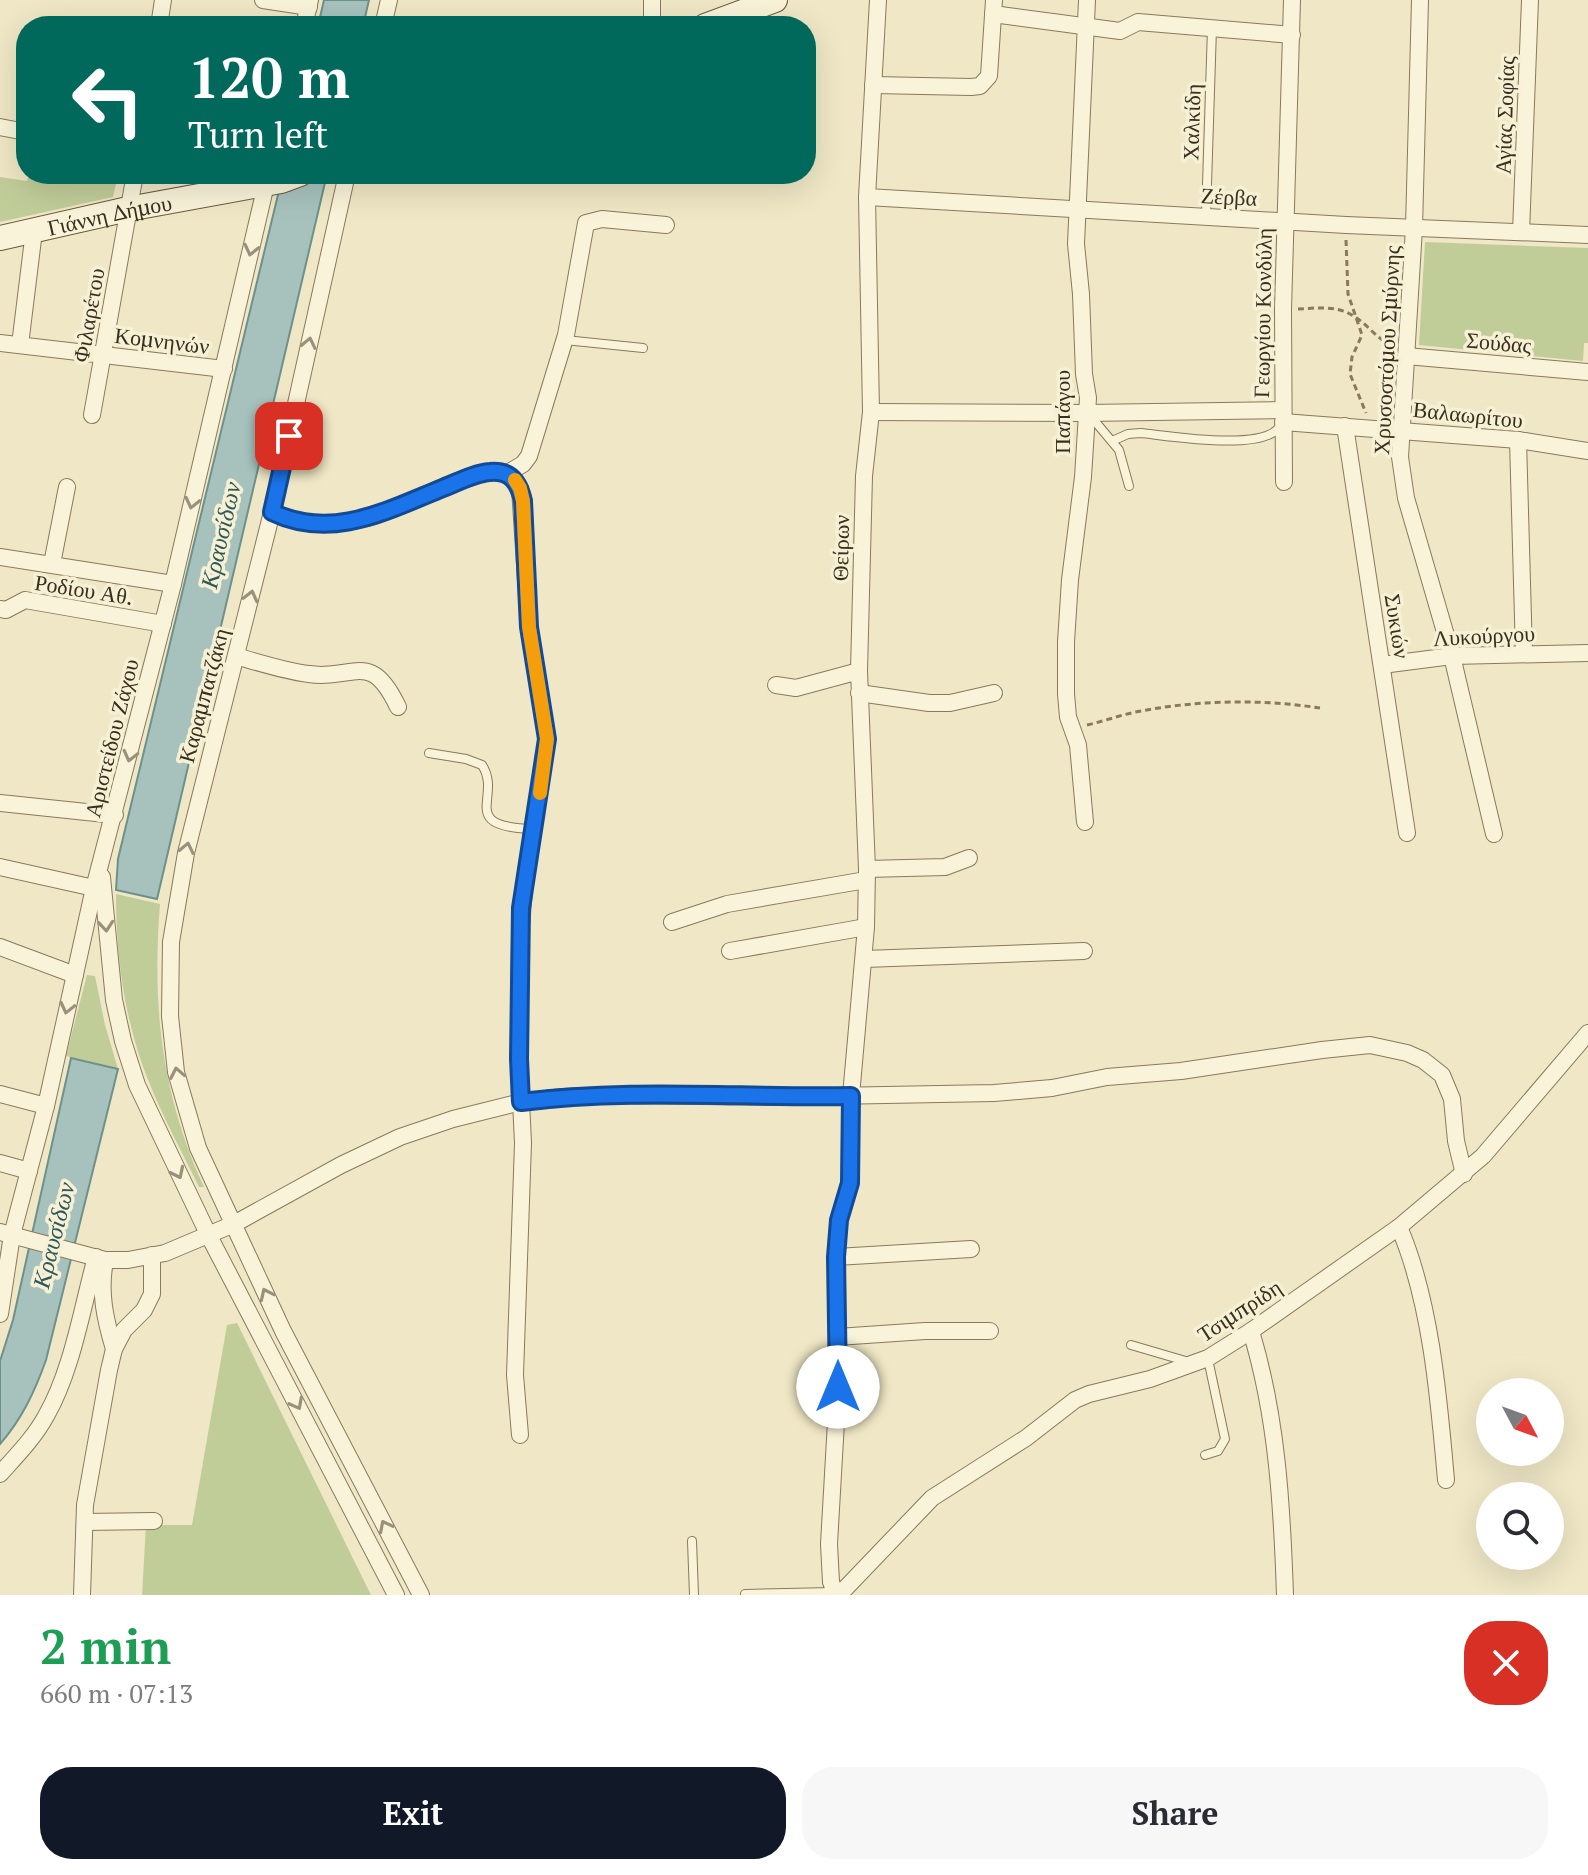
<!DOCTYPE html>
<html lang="en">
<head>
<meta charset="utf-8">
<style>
	body { margin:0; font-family:"PT Serif",serif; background:#f7f7f7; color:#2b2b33; height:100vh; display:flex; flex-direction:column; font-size:30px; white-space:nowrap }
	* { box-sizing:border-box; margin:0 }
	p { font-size:26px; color:#7c7c81 }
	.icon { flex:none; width:44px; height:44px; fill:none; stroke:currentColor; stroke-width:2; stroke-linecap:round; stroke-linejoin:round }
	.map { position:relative; height:1595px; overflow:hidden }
	.side { display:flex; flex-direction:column; background:#fff; flex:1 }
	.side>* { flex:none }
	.banner { position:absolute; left:16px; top:16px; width:800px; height:168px; border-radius:32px; box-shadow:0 8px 32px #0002; background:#00695c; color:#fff; overflow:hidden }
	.needle { width:52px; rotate:131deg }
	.buttons { position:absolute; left:1476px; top:1378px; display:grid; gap:16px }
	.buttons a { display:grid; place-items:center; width:88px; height:88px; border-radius:50%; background:#fff; box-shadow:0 8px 32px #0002; font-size:40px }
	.pin { position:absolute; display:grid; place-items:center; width:68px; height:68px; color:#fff; margin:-34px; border-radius:16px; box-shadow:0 4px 12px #0006 }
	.me { position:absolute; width:88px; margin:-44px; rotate:0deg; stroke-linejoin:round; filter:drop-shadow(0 0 6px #0008) }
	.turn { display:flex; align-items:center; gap:28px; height:168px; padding:0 40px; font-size:36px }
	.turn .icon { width:104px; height:104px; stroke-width:2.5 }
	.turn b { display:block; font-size:56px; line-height:68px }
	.round { display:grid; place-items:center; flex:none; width:84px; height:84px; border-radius:32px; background:#f7f7f7 }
	.headline { display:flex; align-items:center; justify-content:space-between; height:136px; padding:0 40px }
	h1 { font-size:48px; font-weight:700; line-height:60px; color:#1e9e55 }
	.primary-button { display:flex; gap:16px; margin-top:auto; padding:16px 40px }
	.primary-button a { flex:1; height:92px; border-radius:32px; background:#111827; color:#fff; font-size:32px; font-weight:700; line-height:92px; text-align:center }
	.primary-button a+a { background:#f7f7f7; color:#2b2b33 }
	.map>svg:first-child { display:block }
	.green { fill:#c1cd99 }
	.water { fill:#a7c2bd; stroke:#6d918c; stroke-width:2 }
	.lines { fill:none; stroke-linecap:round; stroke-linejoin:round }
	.lane-casing { stroke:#8a795b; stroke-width:10 }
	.street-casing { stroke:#8a795b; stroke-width:18 }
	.secondary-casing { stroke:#6c5a3e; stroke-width:26 }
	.path { stroke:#8a795b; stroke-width:3; stroke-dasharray:6 4; stroke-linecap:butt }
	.lane { stroke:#f9f3d9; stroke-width:8 }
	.street { stroke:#f9f3d9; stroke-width:16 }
	.secondary { stroke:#f9f3d9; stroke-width:24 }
	.oneway { stroke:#9a917c }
	.route-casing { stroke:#114b97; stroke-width:20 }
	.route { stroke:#1a73e8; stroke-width:14 }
	.slow { stroke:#f59e0b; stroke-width:14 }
	.labels { text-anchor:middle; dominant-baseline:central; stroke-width:7; stroke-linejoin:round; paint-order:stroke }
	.street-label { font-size:22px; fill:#3a2f1f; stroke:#f6f0d5 }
	.water-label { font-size:24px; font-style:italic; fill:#2e585a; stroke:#f6f0d5 }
</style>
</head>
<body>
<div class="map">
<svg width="1588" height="1595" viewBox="0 0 1588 1595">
	<rect width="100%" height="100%" fill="#efe7c5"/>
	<g class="green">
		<polygon points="29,174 118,174 113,197 0,222 0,177 27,181"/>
		<polygon points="1425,242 1588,248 1588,343 1584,343 1583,361 1419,345"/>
		<path d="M116,894L160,904C152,1006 161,1093 204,1187H199C183,1154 165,1121 151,1087C125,1026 116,959 116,894Z"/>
		<polygon points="87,975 95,976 105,1025 118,1069 66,1056"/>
		<polygon points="237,1323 371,1595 142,1595 146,1525 192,1525 227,1325"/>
	</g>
	<g class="water">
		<polygon points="324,0 369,0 363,26 318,26"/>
		<polygon points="283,174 327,174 157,899 116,890 118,859"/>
		<path d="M71,1058L118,1069L46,1360C35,1391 22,1419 0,1444V1361L13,1320Z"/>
	</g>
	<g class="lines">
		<defs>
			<g id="lane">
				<polyline points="1206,216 1212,28"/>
				<polyline points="565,340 643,348"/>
				<polyline points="1088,413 1119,450 1129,486"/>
				<path d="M1112,441L1128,434L1141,433C1170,436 1265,452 1280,426"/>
				<path d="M429,753L466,759L482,765C503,797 456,827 534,829"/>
				<polyline points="1131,1345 1189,1362"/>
				<polyline points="1205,1455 1218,1451 1225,1439 1208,1359"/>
				<polyline points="692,1541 694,1595"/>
				<polyline points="745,1594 833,1592"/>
			</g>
			<g id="street">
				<polyline points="263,0 309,7"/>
				<polyline points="1420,0 1414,228 1400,457 1406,498 1452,656 1494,834"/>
				<polyline points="993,14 1120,31 1138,22 1292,35"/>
				<polyline points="159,26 163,0"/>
				<polyline points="304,26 310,0"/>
				<polyline points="383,26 389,0"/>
				<polyline points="652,26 652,0"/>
				<polyline points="873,85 971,87 980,86 989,76 994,0"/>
				<polyline points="0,127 26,132"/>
				<polyline points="347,174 272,512 186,853 171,942 170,1016 176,1072 198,1148 283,1331 421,1595"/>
				<polyline points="867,197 1346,225 1588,235"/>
				<polyline points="1521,232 1530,0"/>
				<polyline points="0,343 224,369"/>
				<polyline points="20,345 34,231"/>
				<polyline points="1406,356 1588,372"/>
				<polyline points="871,412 1087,413 1283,410"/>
				<polyline points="92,415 135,174"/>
				<polyline points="1283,422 1518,440 1588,451"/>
				<polyline points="1345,426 1407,833"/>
				<polyline points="1518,440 1524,654"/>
				<polyline points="506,474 523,464 529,456 566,335 586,223 602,219 666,225"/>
				<polyline points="1284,482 1283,309 1292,0"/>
				<path d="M272,512C305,527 334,526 368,518C403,510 471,465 502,473C511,474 516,481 520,488L529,627L547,739L525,880L520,937L519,1059L523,1143L515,1375L520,1435"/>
				<polyline points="0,557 173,584"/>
				<polyline points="52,564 67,487"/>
				<polyline points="0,609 6,610 25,600 163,624"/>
				<path d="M236,656C260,663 285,671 309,674C354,681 370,648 398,707"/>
				<polyline points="1382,665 1452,656 1588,653"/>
				<polyline points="776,685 796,688 859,671"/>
				<polyline points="859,693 929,703 950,703 994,693"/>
				<polyline points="0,803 115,815"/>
				<polyline points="1085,822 1078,745 1068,717 1066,694 1066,642 1070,580 1083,477 1088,398 1084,374 1081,294 1076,244 1087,0"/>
				<polyline points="0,867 94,888"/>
				<polyline points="867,869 945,867 969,858"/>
				<polyline points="102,877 114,1000 123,1041 137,1085 209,1236 396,1595"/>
				<polyline points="672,922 727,904 866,880"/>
				<polyline points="0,947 75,975"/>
				<polyline points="730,951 866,927"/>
				<polyline points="864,959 1084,951"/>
				<polyline points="0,1094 46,1106"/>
				<polyline points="0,1163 29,1171"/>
				<path d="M1399,1227C1431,1301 1439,1400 1446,1480"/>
				<polyline points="0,1232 105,1260 128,1260 165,1253 234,1224 341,1165 400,1137 453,1119 521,1102 562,1097 615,1095 777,1097 994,1093 1052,1088 1107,1077 1181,1071 1322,1050 1370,1045 1407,1053 1423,1060 1442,1075 1452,1099 1456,1141 1464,1174"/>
				<polyline points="836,1257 971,1249"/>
				<path d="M105,1261C99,1292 105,1319 114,1349"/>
				<polyline points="0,1314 12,1235 46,1106 94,888 173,584 268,176"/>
				<path d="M1251,1331C1277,1417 1282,1505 1285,1595"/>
				<polyline points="837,1337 925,1331 990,1331"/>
				<path d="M0,1474C17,1455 34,1438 46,1416C72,1371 82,1308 96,1257"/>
				<polyline points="85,1522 154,1521"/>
				<polyline points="82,1595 85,1505 109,1370 114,1349 124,1330 144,1310 152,1294 152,1255"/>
				<polyline points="836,1595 831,1582 829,1544 838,1387 836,1257 839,1220 850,1183 851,1096 866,927 867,869 859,671 864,476 871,412 867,197 878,0"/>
				<polyline points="839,1595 932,1498 1026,1438 1075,1400 1089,1394 1150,1379 1208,1358 1251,1331 1399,1227 1483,1156 1588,1033"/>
			</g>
			<g id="secondary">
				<polyline points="705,26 775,0"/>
				<path id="s1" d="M0,238L128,209L281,181L300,174"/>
			</g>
		</defs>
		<use href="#lane" class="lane-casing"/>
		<use href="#street" class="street-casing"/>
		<use href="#secondary" class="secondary-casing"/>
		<g class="path">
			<polyline points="1346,240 1348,294 1362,335 1352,357 1350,374 1366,413"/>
			<path d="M1298,309C1317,308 1339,305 1355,317C1368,325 1377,339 1391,345"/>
			<path d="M1087,725C1105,721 1123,714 1141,711C1200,700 1261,699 1320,708"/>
		</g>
		<use href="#lane" class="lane"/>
		<use href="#street" class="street"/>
		<use href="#secondary" class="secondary"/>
	</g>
	<defs><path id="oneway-chevron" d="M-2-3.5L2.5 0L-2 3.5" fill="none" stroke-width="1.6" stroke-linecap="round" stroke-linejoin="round" transform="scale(2)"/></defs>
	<g class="oneway">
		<use href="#oneway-chevron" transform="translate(251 250) rotate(103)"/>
		<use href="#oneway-chevron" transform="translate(309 343) rotate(-78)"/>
		<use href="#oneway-chevron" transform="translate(192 503) rotate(103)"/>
		<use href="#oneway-chevron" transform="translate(251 596) rotate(-76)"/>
		<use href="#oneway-chevron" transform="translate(130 756) rotate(104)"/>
		<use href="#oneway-chevron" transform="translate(187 848) rotate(-78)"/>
		<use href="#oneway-chevron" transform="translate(106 926) rotate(85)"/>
		<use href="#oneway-chevron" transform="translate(67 1008) rotate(103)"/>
		<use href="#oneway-chevron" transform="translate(177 1073) rotate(-101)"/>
		<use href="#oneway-chevron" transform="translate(178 1173) rotate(64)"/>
		<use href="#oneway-chevron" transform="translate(266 1294) rotate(-115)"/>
		<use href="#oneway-chevron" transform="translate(297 1404) rotate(62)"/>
		<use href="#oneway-chevron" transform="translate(385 1526) rotate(-117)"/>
	</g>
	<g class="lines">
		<defs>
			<path id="route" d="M289,436L272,512C332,541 388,510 443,488C458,482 475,473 490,472C511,470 519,483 523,501L529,627L547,739L521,908L519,1059L521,1102C630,1088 741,1098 851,1096L850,1183L839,1220L836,1257L838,1387"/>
		</defs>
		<use href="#route" class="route-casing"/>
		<use href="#route" class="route"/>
		<polyline class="slow" points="515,480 520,488 523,501 529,627 547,739 540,793"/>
	</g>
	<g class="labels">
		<g class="street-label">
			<text transform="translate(1504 115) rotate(-88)">Αγίας Σοφίας</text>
			<text transform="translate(1191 122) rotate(-88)">Χαλκίδη</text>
			<text transform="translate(1229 196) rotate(3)">Ζέρβα</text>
			<text stroke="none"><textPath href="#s1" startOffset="112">Γιάννη Δήμου</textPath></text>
			<text transform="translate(1262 313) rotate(-89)">Γεωργίου Κονδύλη</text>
			<text transform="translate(88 315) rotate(-80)">Φιλαρέτου</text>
			<text transform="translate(162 340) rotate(7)">Κομνηνών</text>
			<text transform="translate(1499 342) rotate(5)">Σούδας</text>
			<text transform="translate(1386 350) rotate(-87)">Χρυσοστόμου Σμύρνης</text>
			<text transform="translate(1061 412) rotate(-90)">Παπάγου</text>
			<text transform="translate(1468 414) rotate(6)">Βαλαωρίτου</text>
			<text transform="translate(840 548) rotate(-89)">Θείρων</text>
			<text transform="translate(84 589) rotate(9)">Ροδίου Αθ.</text>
			<text transform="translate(1398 626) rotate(81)">Συκιών</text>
			<text transform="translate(1484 635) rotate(-3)">Λυκούργου</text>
			<text transform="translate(203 695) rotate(-75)">Καραμπατζάκη</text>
			<text transform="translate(111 738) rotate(-76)">Αριστείδου Ζάχου</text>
			<text transform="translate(1239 1310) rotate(-33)">Τσιμπρίδη</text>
		</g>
		<g class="water-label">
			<text transform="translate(220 535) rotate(-77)">Κραυσίδων</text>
			<text transform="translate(53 1235) rotate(-76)">Κραυσίδων</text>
		</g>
	</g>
</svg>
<div class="buttons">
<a><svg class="needle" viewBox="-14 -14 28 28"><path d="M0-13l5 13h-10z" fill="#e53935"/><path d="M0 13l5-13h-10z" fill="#7c7c81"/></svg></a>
<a><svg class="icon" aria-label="search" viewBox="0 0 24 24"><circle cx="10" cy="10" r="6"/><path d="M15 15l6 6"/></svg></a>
</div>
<div class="pin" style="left:289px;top:436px;background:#d93025"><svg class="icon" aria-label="arrive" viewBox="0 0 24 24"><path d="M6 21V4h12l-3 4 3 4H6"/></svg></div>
<svg class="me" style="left:838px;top:1387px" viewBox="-20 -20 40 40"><circle r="19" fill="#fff"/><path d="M0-13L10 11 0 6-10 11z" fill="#1a73e8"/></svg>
<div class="banner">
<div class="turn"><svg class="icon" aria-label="left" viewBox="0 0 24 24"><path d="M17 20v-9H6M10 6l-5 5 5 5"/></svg><div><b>120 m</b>Turn left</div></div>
</div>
</div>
<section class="side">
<div class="headline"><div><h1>2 min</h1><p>660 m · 07:13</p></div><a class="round" style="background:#d93025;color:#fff"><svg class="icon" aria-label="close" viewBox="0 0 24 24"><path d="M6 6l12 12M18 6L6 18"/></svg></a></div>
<div class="primary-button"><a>Exit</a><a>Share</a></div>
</section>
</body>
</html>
